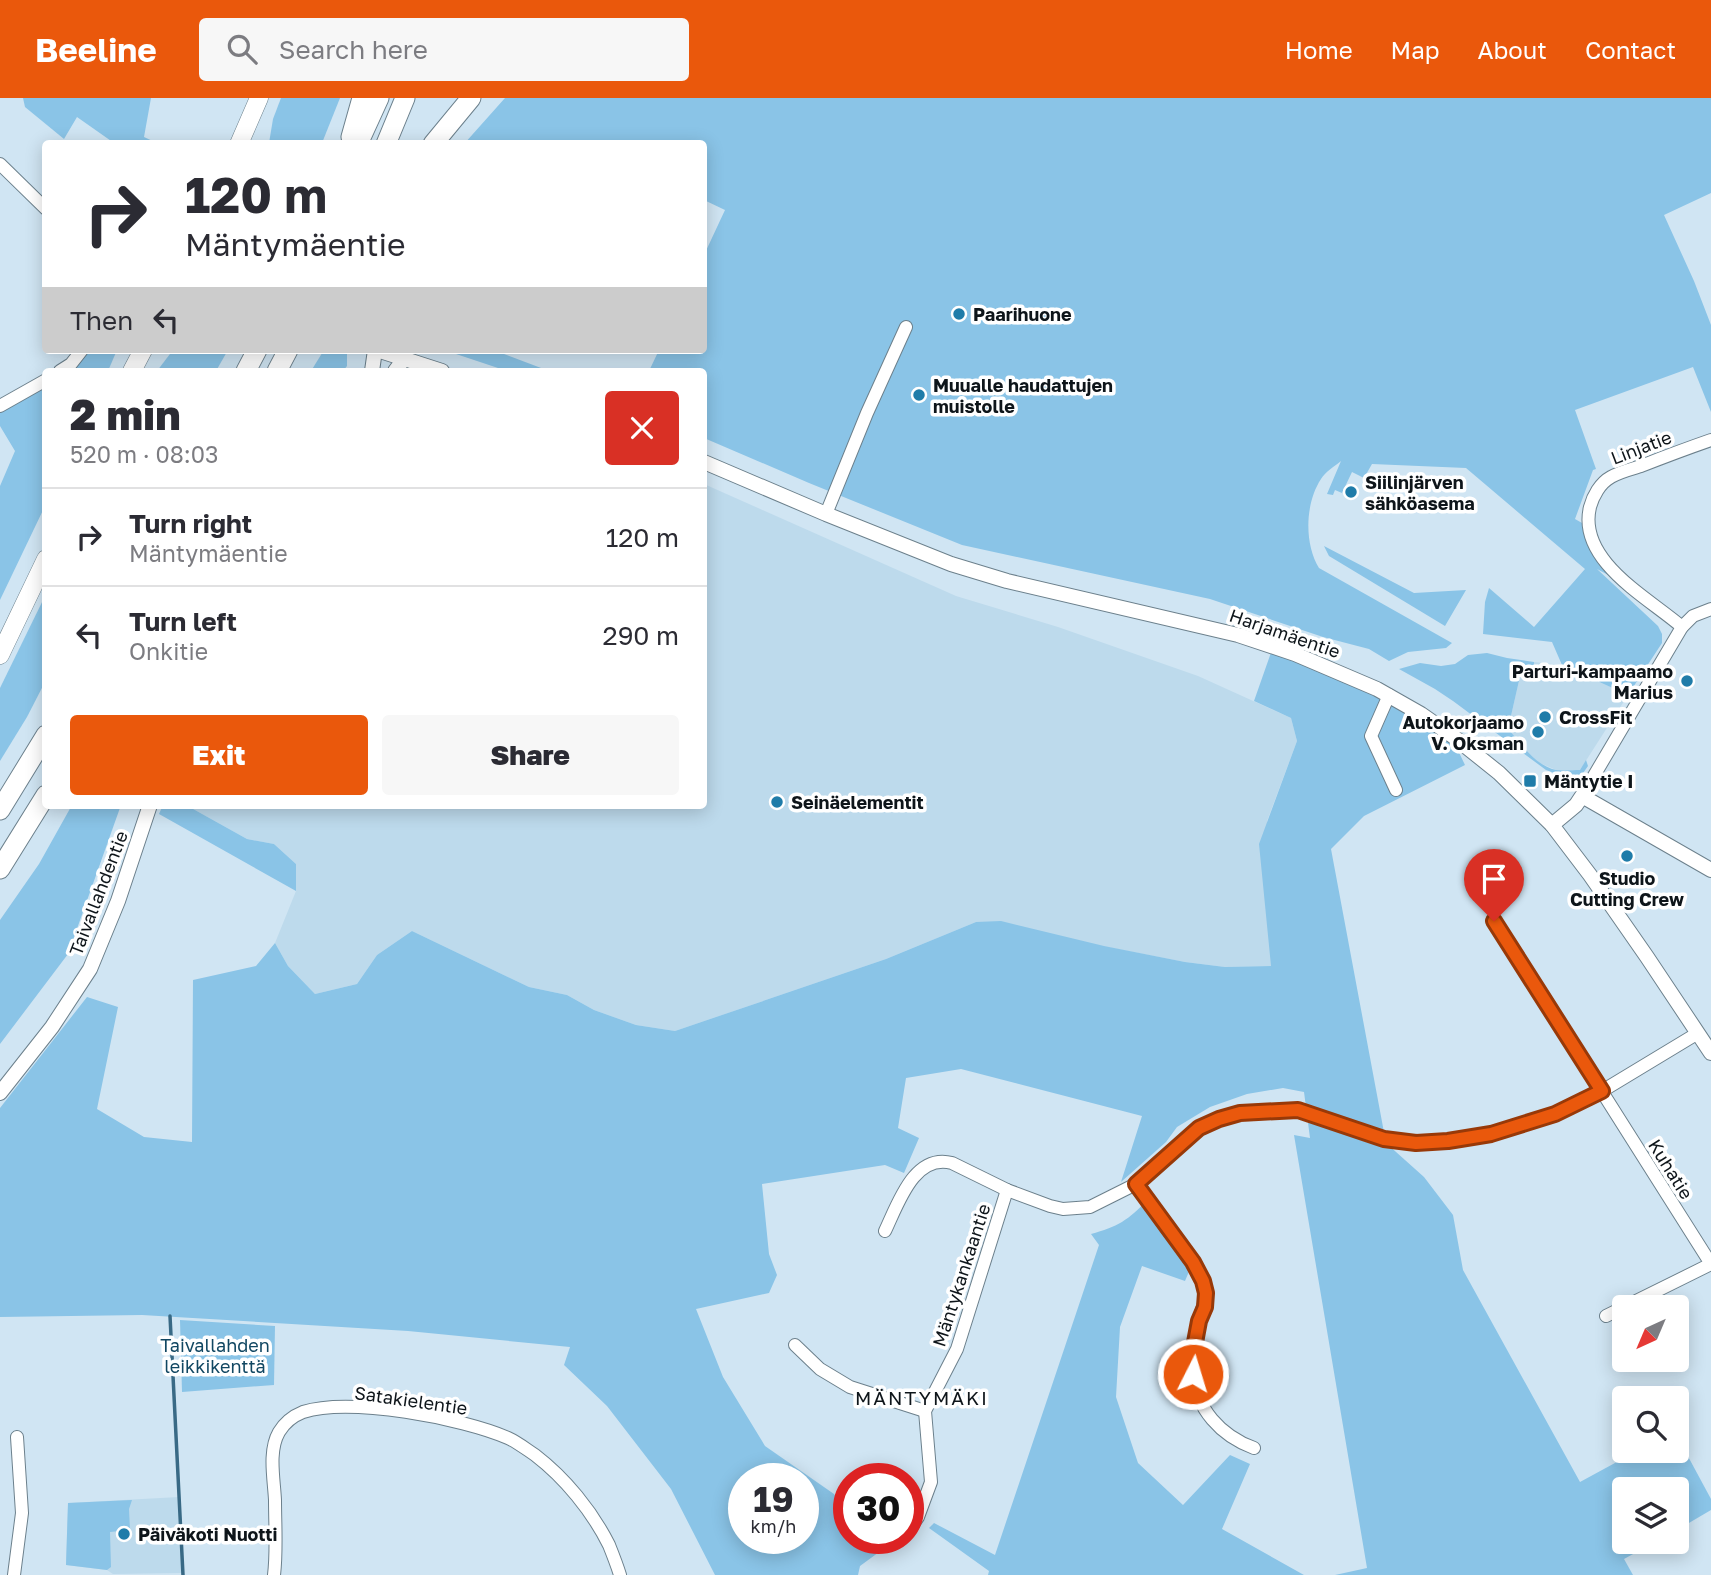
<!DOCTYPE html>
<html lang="en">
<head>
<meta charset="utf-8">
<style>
	body { margin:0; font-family:"Golos Text",sans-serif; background:#f7f7f7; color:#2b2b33; height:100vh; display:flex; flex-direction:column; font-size:26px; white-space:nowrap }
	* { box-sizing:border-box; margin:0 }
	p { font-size:23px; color:#7c7c81 }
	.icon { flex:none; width:38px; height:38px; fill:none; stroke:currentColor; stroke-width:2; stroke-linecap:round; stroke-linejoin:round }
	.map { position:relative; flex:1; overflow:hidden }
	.panel { position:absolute; left:42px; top:270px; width:665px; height:441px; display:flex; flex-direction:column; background:#fff; border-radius:7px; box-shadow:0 4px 18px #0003 }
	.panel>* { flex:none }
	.hud { position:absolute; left:42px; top:42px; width:665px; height:214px; border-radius:7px; box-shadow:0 4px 18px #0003; background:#fff; color:#2b2b33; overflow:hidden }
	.needle { width:46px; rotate:224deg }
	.controls { position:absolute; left:1612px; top:1197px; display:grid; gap:14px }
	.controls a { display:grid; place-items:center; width:77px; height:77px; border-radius:7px; background:#fff; box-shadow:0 4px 18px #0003; font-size:35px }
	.speed { position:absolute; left:728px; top:1365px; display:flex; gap:14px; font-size:35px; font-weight:700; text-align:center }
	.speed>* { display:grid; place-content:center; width:91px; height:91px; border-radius:50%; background:#fff; box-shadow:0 4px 18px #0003; line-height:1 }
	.speed small { font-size:18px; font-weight:400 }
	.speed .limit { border:10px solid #d22; background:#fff; color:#111 }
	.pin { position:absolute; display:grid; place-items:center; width:60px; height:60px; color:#fff; margin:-72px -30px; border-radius:50% 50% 50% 0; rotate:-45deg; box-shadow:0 0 7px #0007 }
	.pin .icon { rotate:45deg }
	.me { position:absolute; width:77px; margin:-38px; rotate:5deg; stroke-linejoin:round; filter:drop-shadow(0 0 5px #0008) }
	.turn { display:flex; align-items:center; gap:24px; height:147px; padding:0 28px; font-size:32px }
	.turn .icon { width:91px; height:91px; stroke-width:2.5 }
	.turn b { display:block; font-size:49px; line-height:60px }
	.then { display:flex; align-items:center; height:66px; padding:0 28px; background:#0003; gap:14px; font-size:26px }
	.round { display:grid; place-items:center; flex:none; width:74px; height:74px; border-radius:7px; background:#f7f7f7 }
	.head { display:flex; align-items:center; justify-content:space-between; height:119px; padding:0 28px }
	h1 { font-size:42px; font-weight:800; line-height:52px }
	.action { display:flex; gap:14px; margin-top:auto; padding:14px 28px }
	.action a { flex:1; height:80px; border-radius:7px; background:#ea580c; color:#fff; font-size:28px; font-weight:800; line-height:80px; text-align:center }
	.action a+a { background:#f7f7f7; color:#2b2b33 }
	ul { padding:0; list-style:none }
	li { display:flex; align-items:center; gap:21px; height:98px; padding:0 28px; border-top:2px solid #e1e1e2 }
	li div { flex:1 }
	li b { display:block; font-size:26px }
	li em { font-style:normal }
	header { display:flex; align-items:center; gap:42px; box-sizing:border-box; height:98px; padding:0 35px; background:#ea580c; color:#fff }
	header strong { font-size:33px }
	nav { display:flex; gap:38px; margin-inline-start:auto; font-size:24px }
	.search { width:490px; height:63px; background:#f7f7f7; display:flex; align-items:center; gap:18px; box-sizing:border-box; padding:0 24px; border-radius:7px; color:#7c7c81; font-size:26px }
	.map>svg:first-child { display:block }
	.built { fill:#bddaec }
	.green { fill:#8ac4e7; fill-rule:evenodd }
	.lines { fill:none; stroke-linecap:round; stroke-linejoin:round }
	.stream { stroke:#386985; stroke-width:3.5 }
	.minor-casing { stroke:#6c808c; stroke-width:14 }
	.tertiary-casing { stroke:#6c808c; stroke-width:16 }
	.secondary-casing { stroke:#6c808c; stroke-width:19 }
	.trunk-casing { stroke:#6c808c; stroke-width:21 }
	.minor { stroke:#fff; stroke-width:12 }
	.tertiary { stroke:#fff; stroke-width:14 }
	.secondary { stroke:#fff; stroke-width:18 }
	.trunk { stroke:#fff; stroke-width:19 }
	.route-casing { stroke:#983908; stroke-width:18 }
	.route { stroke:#ea580c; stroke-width:12 }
	.poi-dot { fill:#1f7ca9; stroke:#fff; stroke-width:2.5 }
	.labels { text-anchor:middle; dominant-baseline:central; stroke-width:7; stroke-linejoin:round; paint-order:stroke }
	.poi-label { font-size:18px; font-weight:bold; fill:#0e151a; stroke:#fff; text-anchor:start }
	.street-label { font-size:18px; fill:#0e151a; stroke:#fff }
	.park-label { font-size:18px; fill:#114762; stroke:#fff }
	.neighbourhood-label { font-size:19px; letter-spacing:2px; fill:#0e151a; stroke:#fff }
</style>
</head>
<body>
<header>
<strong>Beeline</strong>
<div class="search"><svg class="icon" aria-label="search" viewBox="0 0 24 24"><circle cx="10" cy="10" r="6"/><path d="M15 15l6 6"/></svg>Search here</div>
<nav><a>Home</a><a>Map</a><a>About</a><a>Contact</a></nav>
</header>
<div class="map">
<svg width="1711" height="1477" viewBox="0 0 1711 1477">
	<rect width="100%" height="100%" fill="#d0e5f3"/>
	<g class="built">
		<polygon points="704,386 956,498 1058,529 1198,578 1291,620 1297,643 1267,723 1271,868 1225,869 1185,864 976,824 886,861 675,933 636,927 594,912 567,897 529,889 412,833 377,857 357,886 315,896 288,868 275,845 296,793 296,766 274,746 247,741 186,707 704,707"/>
		<polygon points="1534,564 1562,567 1628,597 1580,672 1556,672 1540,665 1526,653 1508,631 1521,574 1534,569"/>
		<polygon points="179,1399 183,1475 113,1476 107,1472 66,1467 68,1405"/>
	</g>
	<g class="green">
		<polygon points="23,0 151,0 144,39 157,45 114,45 77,19 64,41 25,9"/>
		<polygon points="281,0 340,0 322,45 269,45 273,21"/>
		<path d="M505,0H1711V95L1664,117L1694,183L1711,227V314L1693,269L1575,312L1596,371L1593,372L1575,421L1589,429L1627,487L1597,471L1658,528L1662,536V545L1628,597L1562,567L1552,544L1483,536L1485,504L1489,490L1534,529L1585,471L1466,370L1372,366L1364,380L1352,374L1342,395L1335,392L1333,397L1327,396L1341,363C1335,368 1325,374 1321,381C1305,405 1304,446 1319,470L1452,545L1446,550L1408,554L1389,563L1369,551L1323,539L1210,501L962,447L809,385L704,340V273H649L659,252H704V157L725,112L704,102V46H464Z"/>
		<polygon points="82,252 117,252 108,273 59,273"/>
		<polygon points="173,252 228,252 216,273 157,273"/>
		<polygon points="324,252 341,252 347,254 347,268 343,273 311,273"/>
		<polygon points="444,252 497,252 496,253 549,273 507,273"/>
		<polygon points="45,281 45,408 0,502 0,388 15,353 0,328 0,308"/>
		<polygon points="1324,448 1414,495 1466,492 1445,528 1329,458"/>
		<polygon points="45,498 45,584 27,619 0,663 0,590"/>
		<path d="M1273,549L1377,591L1452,640L1465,667L1364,718L1331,751L1386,1045L1424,1079L1453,1117L1463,1172L1580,1384L1637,1353H1676L1677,1338L1711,1401V1412L1677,1432L1676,1391H1624V1444H1655L1624,1461L1633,1477H1335L1367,1470L1294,1037L1310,1040L1304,994L1283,990L1247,996L1210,1009L1177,1029L1166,1044L1121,1084L1142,1018L961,971L906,980L898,1030L919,1040L904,1075L885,1067L762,1086L769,1156L777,1177L769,1195L696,1211L723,1279L765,1348L834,1396L849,1423V1440H858L863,1448L874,1440H890V1446L860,1468L858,1477H715L671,1391L607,1308L564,1267L570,1249L408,1233L142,1217L0,1219V1010L87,899L118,909L97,1011L144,1039L192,1044L193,882L256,868L275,845L288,868L315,896L357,886L377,857L412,833L529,889L567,897L594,912L636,927L675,933L886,861L976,824L1001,823L1104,848L1185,864L1225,869L1271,868L1259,746L1297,643L1291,620L1254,603ZM744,1381H803V1440H744Z"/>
		<path d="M1487,555L1507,560L1534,564V568L1521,574L1508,631C1522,646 1534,667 1556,672C1564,673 1573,672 1580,672L1586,662L1588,668L1581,678L1560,677L1546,672L1453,603L1435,591L1399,571L1420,565L1441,568L1455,566L1468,557Z"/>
		<polygon points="72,707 121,707 68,856 0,946 0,822 39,766"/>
		<polygon points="163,707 186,707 247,741 274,746 296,766 296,793 159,716"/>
		<path d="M1147,1102L1193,1164L1185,1183L1142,1168L1120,1229L1116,1299L1138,1365L1183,1407L1230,1357L1250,1366L1222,1431L1304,1477H988L989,1473L929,1430L934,1425L995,1457L1099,1147L1091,1136C1117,1129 1129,1122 1147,1102Z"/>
		<polygon points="180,1222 275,1228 274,1287 182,1294"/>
		<polygon points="132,1402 129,1411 130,1432 110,1434 111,1469 107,1472 66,1467 68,1405"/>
	</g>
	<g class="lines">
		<polyline class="stream" points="170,1218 183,1477"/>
		<defs>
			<g id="minor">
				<polyline points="0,66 46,111"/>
				<polyline points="60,273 71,266 82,252"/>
				<polyline points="0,308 46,282"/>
				<polyline points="826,416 867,315 906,229"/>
				<path d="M1682,529C1649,500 1577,463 1590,409C1593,398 1600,385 1611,379C1619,374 1631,371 1641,368C1664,359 1688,350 1711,342"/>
				<polyline points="1389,597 1371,638 1396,692"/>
				<polyline points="1582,698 1682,529 1693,518 1711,511"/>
				<polyline points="1494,823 1711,1166"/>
				<path d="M1136,1086C1147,1101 1157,1116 1167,1131C1180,1147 1197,1164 1204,1184C1209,1200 1201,1211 1198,1226C1195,1242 1191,1259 1193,1275C1196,1311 1221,1338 1254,1350"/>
				<path d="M885,1133C898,1106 914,1055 952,1065L1007,1092L1050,1108L1063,1111L1090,1109L1136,1086L1199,1030L1218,1021L1239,1015L1298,1012L1384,1041L1416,1045L1448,1043L1491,1036L1555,1016L1602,993L1698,935"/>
				<polyline points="1606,1218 1711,1166"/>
				<polyline points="795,1247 820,1271 850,1289 925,1313"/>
				<polyline points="910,1431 918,1419 931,1384 925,1313 957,1251 1007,1092"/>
				<polyline points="14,1477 22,1415 17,1339"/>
				<path d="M274,1477C277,1453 275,1427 275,1402C274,1381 268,1353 279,1334C285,1324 293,1318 303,1314C350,1299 462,1320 508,1340C517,1344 526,1351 535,1357C565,1380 592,1413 609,1447C613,1457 617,1467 620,1477"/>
			</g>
			<g id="tertiary">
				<polyline points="377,252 442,273"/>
				<polyline points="372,273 375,252"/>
				<polyline points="395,273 404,261"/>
				<polyline points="704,364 826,416 951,466 1007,483 1238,537 1295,556 1377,591 1421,616 1454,639 1499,675 1552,727 1590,777 1647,859 1711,955"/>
				<polyline points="1552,727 1576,707 1582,698 1711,772"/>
				<polyline points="0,995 52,929 90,871 118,803 150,707"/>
			</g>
			<g id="secondary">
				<polyline points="239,46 259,0"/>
				<polyline points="132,273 143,252"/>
				<polyline points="0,557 46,461"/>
			</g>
			<g id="trunk">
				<polyline points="351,39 362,0"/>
				<polyline points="358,46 379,0"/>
				<polyline points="386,46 405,0"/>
				<polyline points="433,46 471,0"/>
				<polyline points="246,273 257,252"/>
				<polyline points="277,273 288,252"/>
				<polyline points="0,712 46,637"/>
				<polyline points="0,771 46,697"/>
			</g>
		</defs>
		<use href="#minor" class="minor-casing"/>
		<use href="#tertiary" class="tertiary-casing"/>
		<use href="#secondary" class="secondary-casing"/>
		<use href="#trunk" class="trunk-casing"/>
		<use href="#minor" class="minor"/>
		<use href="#tertiary" class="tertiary"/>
		<use href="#secondary" class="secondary"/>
		<use href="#trunk" class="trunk"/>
	</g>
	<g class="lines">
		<defs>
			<polyline id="route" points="1193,1276 1193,1255 1199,1223 1205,1209 1206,1195 1203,1183 1193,1164 1136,1086 1199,1030 1219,1021 1240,1015 1298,1012 1384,1041 1416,1045 1448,1043 1491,1036 1555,1016 1602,993 1494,823"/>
		</defs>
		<use href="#route" class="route-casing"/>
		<use href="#route" class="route"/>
	</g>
	<g class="poi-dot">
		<circle cx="959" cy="216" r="7"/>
		<circle cx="919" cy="297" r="7"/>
		<circle cx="1351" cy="394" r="7"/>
		<circle cx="1687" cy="583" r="7"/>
		<circle cx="1545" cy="619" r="7"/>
		<circle cx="1538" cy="634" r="7"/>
		<rect x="1523" y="676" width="14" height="14" rx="3.5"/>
		<circle cx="777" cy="704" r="7"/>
		<circle cx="1627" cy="758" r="7"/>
		<circle cx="124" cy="1436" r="7"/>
	</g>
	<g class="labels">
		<g class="poi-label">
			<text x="973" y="216">Paarihuone</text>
			<text x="933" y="287">Muualle haudattujen<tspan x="933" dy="21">muistolle</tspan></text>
			<text x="1365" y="384">Siilinjärven<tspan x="1365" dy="21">sähköasema</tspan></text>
			<text x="1673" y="573" text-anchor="end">Parturi-kampaamo<tspan x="1673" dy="21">Marius</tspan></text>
			<text x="1559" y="619">CrossFit</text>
			<text x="1524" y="624" text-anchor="end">Autokorjaamo<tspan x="1524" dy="21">V. Oksman</tspan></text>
			<text x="1544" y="683">Mäntytie I</text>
			<text x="791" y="704">Seinäelementit</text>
			<text x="1627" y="780" text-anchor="middle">Studio<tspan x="1627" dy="21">Cutting Crew</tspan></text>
			<text x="138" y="1436">Päiväkoti Nuotti</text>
		</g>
		<g class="street-label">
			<text transform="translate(1641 349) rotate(-21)">Linjatie</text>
			<text transform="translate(1285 535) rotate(19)">Harjamäentie</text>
			<text transform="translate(98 795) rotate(-69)">Taivallahdentie</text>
			<text transform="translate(1671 1071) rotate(58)">Kuhatie</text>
			<text transform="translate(961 1177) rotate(-72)">Mäntykankaantie</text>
			<text transform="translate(411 1302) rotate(8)">Satakielentie</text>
		</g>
		<g class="park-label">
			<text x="215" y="1247">Taivallahden<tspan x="215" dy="21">leikkikenttä</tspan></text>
		</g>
		<g class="neighbourhood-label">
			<text x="922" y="1299">MÄNTYMÄKI</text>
		</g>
	</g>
</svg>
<div class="controls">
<a><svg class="needle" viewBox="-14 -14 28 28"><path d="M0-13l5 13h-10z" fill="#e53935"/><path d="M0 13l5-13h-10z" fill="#7c7c81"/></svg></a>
<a><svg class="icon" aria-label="search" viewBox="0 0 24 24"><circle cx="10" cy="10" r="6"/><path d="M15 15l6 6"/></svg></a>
<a><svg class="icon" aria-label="layers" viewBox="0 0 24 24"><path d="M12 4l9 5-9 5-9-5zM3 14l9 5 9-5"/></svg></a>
</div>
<div class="speed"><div>19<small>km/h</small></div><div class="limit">30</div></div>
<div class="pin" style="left:1494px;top:823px;background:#d93025"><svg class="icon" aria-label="arrive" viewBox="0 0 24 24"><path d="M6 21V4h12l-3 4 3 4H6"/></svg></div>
<svg class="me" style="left:1193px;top:1276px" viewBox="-20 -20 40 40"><circle r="17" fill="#ea580c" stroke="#fff" stroke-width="3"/><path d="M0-11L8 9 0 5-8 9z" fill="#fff"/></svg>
<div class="hud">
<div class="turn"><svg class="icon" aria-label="right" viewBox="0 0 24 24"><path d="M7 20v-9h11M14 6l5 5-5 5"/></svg><div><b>120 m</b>Mäntymäentie</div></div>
<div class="then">Then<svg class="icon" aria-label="left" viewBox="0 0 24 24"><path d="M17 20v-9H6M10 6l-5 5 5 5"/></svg></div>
</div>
<section class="panel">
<div class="head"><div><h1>2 min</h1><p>520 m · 08:03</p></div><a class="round" style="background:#d93025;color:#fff"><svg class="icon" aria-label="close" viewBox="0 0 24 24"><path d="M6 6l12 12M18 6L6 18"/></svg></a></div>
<ul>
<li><svg class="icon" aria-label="right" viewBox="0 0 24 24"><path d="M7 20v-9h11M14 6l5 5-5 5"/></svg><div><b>Turn right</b><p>Mäntymäentie</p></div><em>120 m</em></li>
<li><svg class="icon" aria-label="left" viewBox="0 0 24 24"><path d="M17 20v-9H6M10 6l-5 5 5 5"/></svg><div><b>Turn left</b><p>Onkitie</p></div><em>290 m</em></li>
</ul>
<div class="action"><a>Exit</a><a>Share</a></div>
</section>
</div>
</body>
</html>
